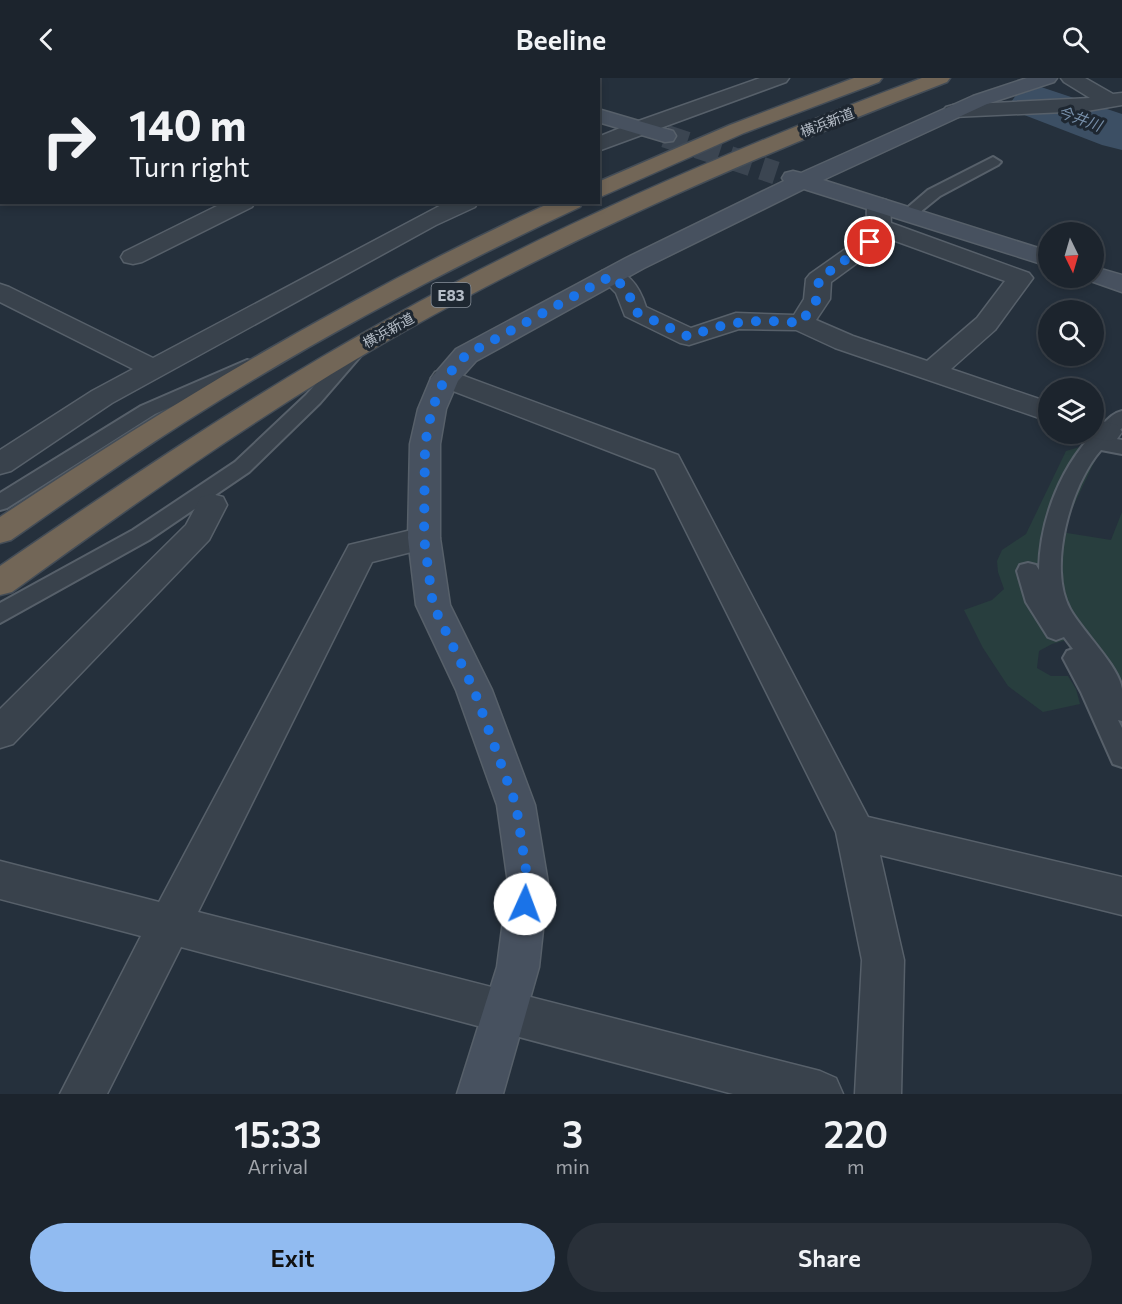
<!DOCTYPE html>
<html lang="en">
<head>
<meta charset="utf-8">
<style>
	body { margin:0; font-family:Commissioner,"Noto Sans JP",sans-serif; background:#293039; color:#f1f3f6; height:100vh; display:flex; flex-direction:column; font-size:22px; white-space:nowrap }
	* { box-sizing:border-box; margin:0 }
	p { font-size:20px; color:#a0a4aa }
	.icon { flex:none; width:33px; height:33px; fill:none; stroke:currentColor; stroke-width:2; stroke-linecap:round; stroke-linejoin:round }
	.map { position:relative; height:1016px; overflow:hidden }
	.side { display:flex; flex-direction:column; background:#1c242d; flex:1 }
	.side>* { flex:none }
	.guide { position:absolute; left:0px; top:0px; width:600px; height:126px; box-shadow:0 3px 9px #0003,0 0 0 2px #3a4149; background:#1c242d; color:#f1f3f6; overflow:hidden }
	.needle { width:39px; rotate:175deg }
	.tools { position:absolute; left:1038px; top:144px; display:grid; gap:12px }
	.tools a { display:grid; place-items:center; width:66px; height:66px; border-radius:50%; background:#1c242d; box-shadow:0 3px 9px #0003,0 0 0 2px #3a4149; font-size:30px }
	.pin { position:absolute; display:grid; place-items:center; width:51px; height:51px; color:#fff; margin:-26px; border:3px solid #fff; border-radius:50%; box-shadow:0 2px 6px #0007 }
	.me { position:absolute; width:66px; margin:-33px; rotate:2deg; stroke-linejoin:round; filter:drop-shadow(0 0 4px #0008) }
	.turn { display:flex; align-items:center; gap:21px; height:126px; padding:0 30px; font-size:27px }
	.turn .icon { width:78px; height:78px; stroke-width:2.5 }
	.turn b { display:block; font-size:42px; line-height:51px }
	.eta { display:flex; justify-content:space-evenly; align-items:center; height:102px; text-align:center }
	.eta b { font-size:36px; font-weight:600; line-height:42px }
	.button { display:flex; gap:12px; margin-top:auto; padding:12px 30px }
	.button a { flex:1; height:69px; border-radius:36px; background:#91bbf1; color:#111; font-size:24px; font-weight:600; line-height:69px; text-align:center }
	.button a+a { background:#293039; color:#f1f3f6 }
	header { display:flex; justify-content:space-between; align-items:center; height:78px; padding:0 30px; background:#1c242d; font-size:27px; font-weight:600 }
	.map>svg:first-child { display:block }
	.green { fill:#283e3e }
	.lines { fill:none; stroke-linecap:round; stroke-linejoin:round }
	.river { fill:#3c4f64; fill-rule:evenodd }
	.secondary-tunnel { stroke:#3b4551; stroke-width:23; stroke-dasharray:23 11; stroke-linecap:butt }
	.lane-casing { stroke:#57606a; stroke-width:4 }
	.street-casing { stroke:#57606a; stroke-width:3 }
	.secondary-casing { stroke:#57606a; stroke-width:3 }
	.highway-casing { stroke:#444d57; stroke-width:3 }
	.lane { fill:#39424c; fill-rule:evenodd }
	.street { fill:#39424c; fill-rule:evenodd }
	.secondary { fill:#47515f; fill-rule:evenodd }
	.highway { fill:#726657; fill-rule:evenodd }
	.route { stroke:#1a73e8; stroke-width:10; stroke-dasharray:0 18 }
	.labels { text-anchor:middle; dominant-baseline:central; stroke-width:6; stroke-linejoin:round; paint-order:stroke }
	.far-street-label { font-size:14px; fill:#b5bdc7; stroke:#1e2731 }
	.far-water-label { font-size:15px; font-style:italic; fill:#778fa9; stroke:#1e2731 }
	.shield { fill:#1e2731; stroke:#88909a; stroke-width:1.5 }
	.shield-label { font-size:15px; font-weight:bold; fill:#b5bdc7 }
</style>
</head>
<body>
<header><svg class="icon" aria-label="back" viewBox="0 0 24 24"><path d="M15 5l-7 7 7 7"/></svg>Beeline<svg class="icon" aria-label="search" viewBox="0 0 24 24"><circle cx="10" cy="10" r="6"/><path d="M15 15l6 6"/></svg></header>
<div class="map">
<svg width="1122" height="1016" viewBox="0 0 1122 1016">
	<rect width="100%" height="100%" fill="#25303c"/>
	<polygon class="green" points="1090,366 1098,376 1061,454 1111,462 1122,434 1122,603 1100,569 1085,557 1052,566 1039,573 1037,590 1051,598 1068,598 1076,611 1080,626 1043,634 1008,608 983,570 964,532 992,522 1004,511 998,494 997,483 1002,472 1026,456 1066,373"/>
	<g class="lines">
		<g class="river">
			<polygon points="250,0 306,0 249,2"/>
			<polygon points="1038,8 1122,36 1122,72 1102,67 1019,35 1011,24 1019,13"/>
			<rect x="0" y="17" width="2" height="32"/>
		</g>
		<polyline class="secondary-tunnel" points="665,58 776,95"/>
		<defs>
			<g id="lane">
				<polygon points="451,0 466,0 450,2"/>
				<rect x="0" y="43" width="2" height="8"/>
				<polygon points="993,79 1001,84 998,87 940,118 914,139 908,141 900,136 928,112"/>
				<polygon points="359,263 365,265 368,269 365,273 320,325 249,394 149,462 0,545 0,525 133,452 235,384 306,317 353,265"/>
				<polygon points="247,282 254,284 256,288 254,292 155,336 7,430 0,432 0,415 141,328"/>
				<path d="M1122,333V350L1111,360L1122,362V376L1101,372C1071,406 1047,489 1070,531C1082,553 1119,588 1122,611C1122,621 1122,633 1122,643L1118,642L1122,650V689L1113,686L1081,614L1063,580L1067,573L1073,571L1064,559L1056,562L1048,559L1026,524L1017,493L1020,487L1028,485L1036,487L1039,492C1040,440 1062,384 1100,349C1107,342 1113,335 1122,333Z"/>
			</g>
			<g id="street">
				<polygon points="102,0 123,0 101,2"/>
				<polygon points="760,0 789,0 786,4 598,73 598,59 630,46"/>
				<polygon points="1061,0 1085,0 1113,16 1122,15 1122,27 1087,33 953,39 946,37 943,33 946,29 953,27 1090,20 1064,4"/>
				<path d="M878,120L886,122L890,127L891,145L1029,195L1033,200L995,252L951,291L1048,324V343L835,270L796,252L739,251L689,267L680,265L625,238L616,215L599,198L602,193C626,187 640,209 646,229L691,250L736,235L794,237L804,221L806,201L810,196L871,153C866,145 865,129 870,122ZM890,161L1005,203L977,240L927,283L853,258L816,242L830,221L831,204Z"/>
				<polygon points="225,124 255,124 252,129 142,184 133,186 124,184 121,179 124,174"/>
				<polygon points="447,124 478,124 475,129 436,147 112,325 11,393 0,396 0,372 92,313 133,291 0,224 0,206 9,209 153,280"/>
				<polygon points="445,291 678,377 868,739 1122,799 1122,837 880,777 904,882 901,1016 855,1016 862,882 836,754 655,391 435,306 431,300 435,294"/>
				<polygon points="1094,341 1117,347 1122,354 1117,361 1107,363 1084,357 1094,356"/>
				<polygon points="212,416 223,419 227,427 209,462 13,666 0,670 0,631 186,447 201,419"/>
				<polygon points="424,449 435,452 440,460 435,468 372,484 198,834 820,993 836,1000 843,1016 733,1016 181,869 107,1016 60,1016 141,858 0,821 0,783 159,824 349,467"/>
			</g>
			<g id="secondary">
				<polygon points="476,0 499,0 500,2 477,2"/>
				<polygon points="1027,0 1057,0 1054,4 987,26 823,102 1048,173 1048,188 804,111 644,190 476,283 458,303 446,331 440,366 440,460 450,527 492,612 535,727 548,805 539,889 503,1016 457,1016 497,889 508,805 497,727 456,612 416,527 408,460 410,366 418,331 431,300 456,271 626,180 784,103 782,100 785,95 793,93 801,95 973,18"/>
				<polygon points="598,31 673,53 676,58 673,63 665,64 598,44"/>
				<polygon points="1094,189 1122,197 1122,214 1085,201 1084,200 1094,200"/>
			</g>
			<g id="highway">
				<polygon points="854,0 882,0 879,4 744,55 598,120 598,104 730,47"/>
				<path d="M922,0H950L947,4C763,75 582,153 410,250C271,328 141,421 12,514L0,517V488C127,401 255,315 390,240C560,145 739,68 922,0Z"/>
				<path d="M552,124H583L580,129C445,192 314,262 188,342C128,380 70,421 11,462L0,465V439C177,321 358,213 552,124Z"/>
			</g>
		</defs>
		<use href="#lane" class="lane-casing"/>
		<use href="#street" class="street-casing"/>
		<use href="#secondary" class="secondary-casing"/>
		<use href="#highway" class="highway-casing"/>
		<use href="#lane" class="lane"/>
		<use href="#street" class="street"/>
		<use href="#secondary" class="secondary"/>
		<use href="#highway" class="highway"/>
	</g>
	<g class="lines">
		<path class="route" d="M525,826L528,805L516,727L474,612L433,527L424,460L425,366L432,331L445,300L466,277L611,198L628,212L634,233L689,259C728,242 759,241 801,245L817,221L819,201L870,164"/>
	</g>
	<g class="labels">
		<g class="far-street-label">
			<text transform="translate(827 44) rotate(-21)">横浜新道</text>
			<text transform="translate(388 252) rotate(-29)">横浜新道</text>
		</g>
		<g class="far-water-label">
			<text transform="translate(1080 40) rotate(20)">今井川</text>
		</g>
		<rect class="shield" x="431.5" y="205" width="39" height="24" rx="4.5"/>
		<g class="shield-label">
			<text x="451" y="217">E83</text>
		</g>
	</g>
</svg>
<div class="tools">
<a><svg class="needle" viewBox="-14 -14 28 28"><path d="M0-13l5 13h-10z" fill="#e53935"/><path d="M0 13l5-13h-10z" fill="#a0a4aa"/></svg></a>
<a><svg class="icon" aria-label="search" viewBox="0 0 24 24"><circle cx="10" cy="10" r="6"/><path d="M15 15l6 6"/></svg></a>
<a><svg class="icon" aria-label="layers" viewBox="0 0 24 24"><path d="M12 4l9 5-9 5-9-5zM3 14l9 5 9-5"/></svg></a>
</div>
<div class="pin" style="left:870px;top:164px;background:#d93025"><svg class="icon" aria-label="arrive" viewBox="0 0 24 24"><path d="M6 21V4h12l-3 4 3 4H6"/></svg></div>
<svg class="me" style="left:525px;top:826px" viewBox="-20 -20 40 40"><circle r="19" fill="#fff"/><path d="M0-13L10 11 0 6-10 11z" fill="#1a73e8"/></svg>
<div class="guide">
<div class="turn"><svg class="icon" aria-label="right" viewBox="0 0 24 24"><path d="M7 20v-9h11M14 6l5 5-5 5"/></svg><div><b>140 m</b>Turn right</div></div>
</div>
</div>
<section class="side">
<div class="eta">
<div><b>15:33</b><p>Arrival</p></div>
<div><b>3</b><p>min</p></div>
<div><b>220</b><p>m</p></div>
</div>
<div class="button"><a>Exit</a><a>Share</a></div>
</section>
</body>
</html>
